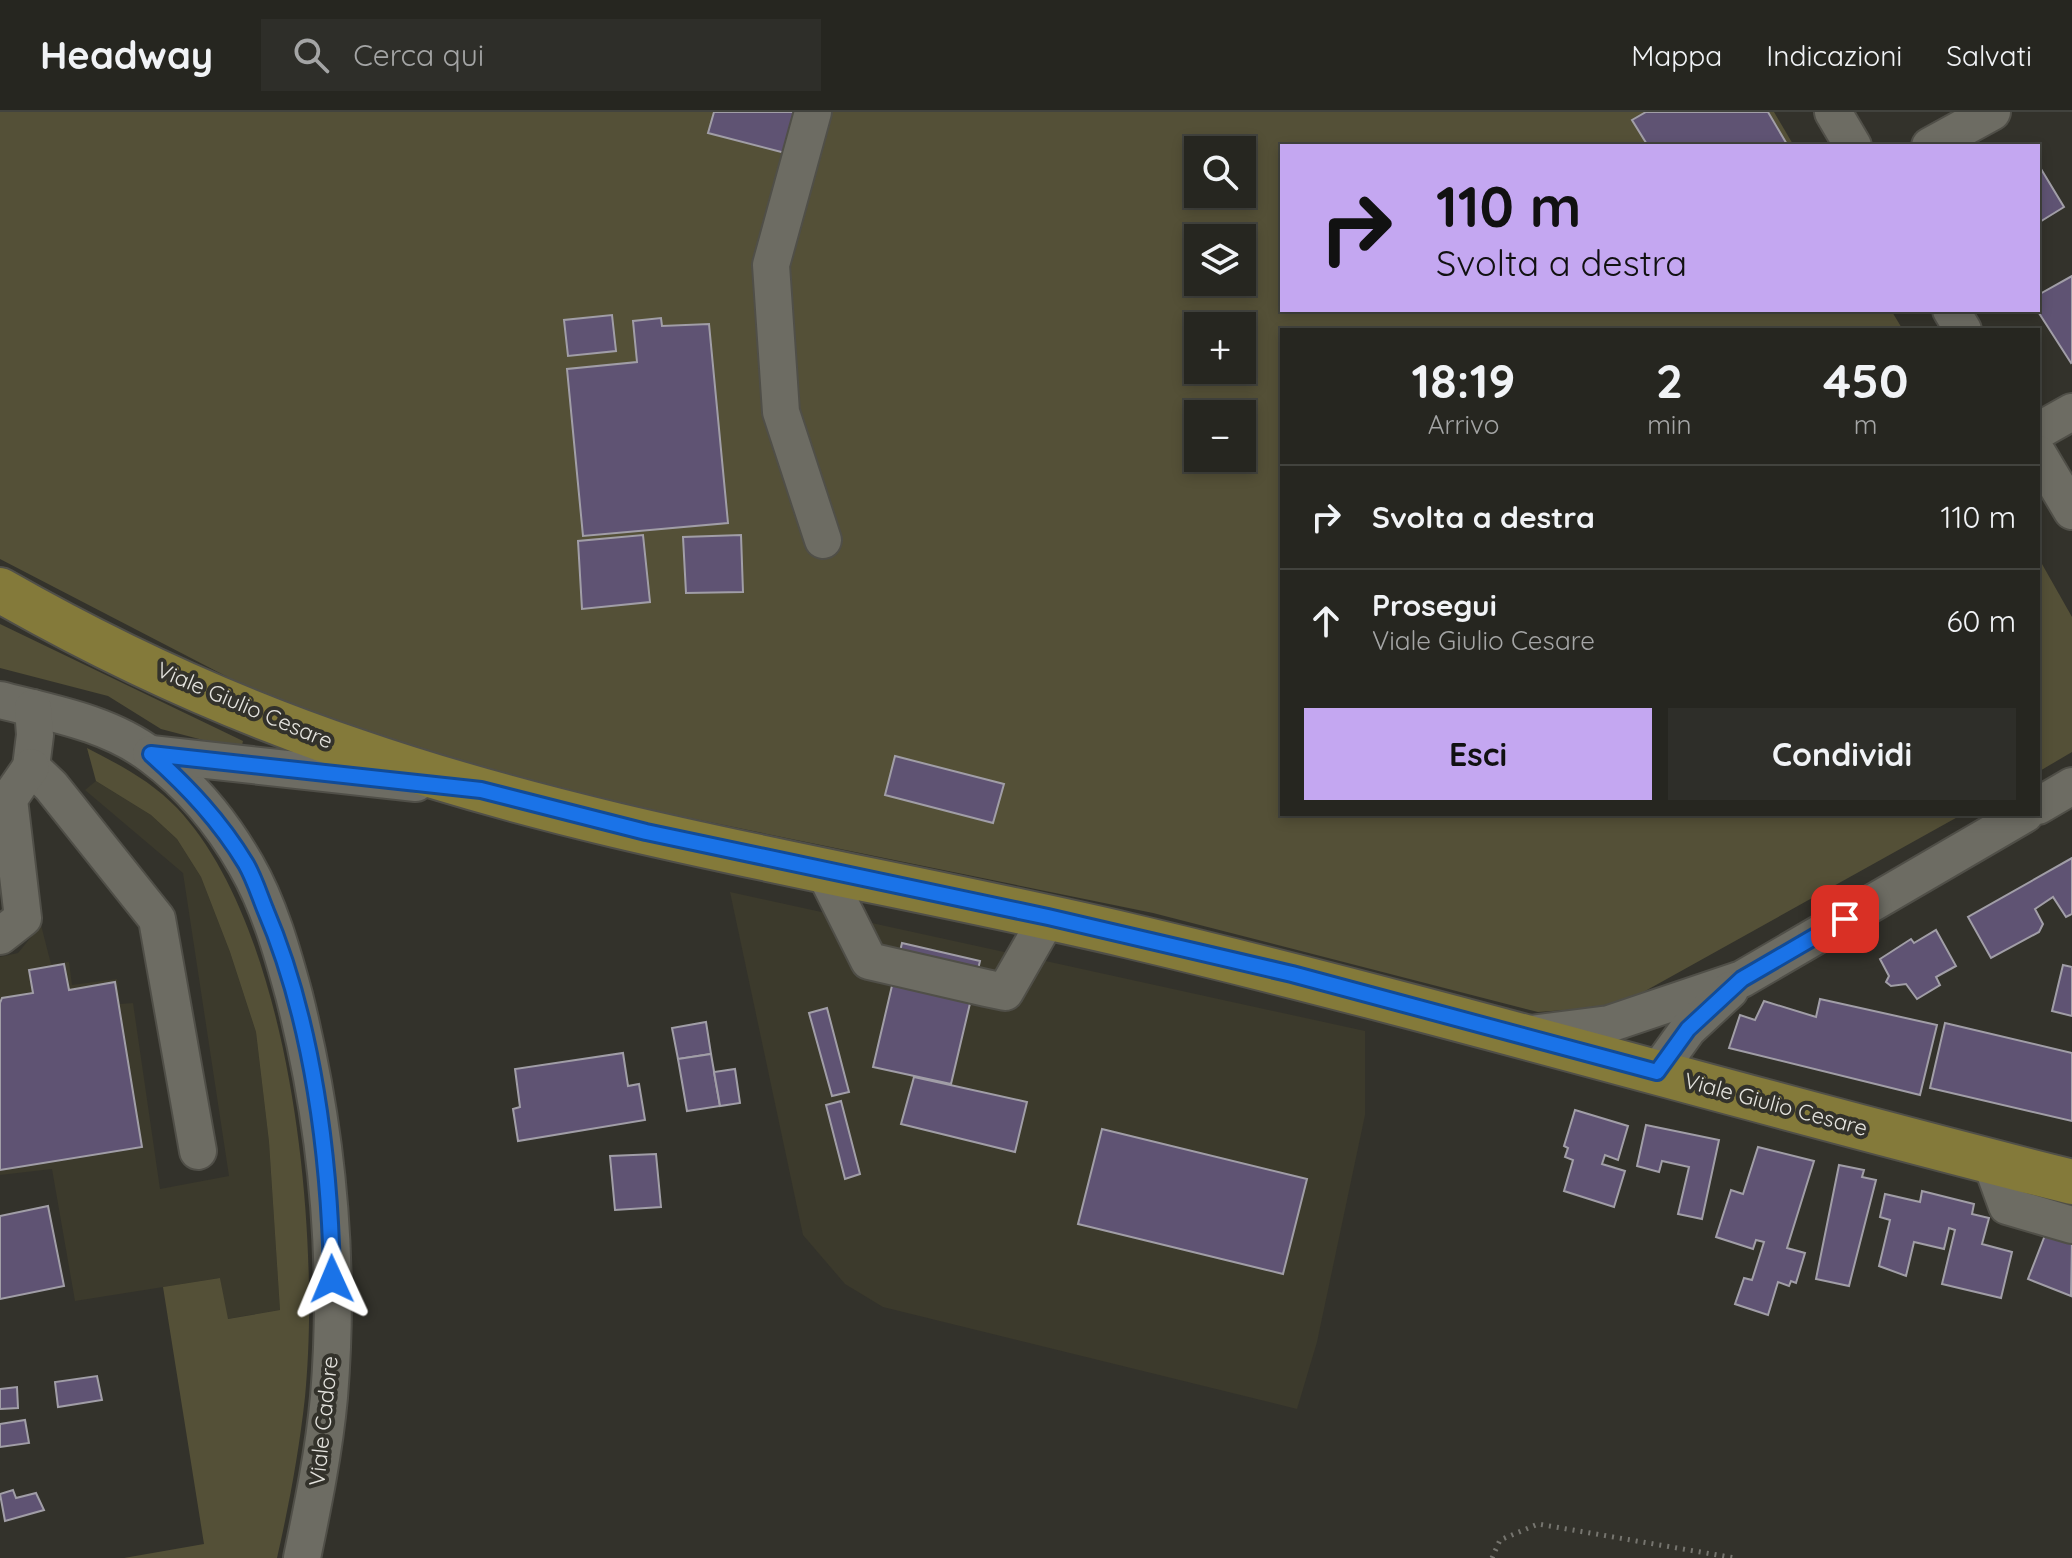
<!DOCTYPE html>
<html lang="it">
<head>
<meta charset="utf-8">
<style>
	body { margin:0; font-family:Quicksand,sans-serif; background:#2e2e29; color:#f1f3f6; height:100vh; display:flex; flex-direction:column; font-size:30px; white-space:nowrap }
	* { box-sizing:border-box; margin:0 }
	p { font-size:26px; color:#a4a5a5 }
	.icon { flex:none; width:44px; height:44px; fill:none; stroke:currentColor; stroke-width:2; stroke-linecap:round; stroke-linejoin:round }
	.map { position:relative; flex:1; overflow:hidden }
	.drawer { position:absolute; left:1280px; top:216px; width:760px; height:488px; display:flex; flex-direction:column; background:#262620; border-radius:0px; box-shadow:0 4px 12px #0003,0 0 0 2px #42433e }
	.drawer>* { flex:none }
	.guide { position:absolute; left:1280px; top:32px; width:760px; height:168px; border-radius:0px; box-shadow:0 4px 12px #0003,0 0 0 2px #42433e; background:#c4a7f1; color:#111; overflow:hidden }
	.fabs { position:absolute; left:1184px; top:24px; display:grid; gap:16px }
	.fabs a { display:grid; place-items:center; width:72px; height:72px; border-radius:0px; background:#262620; box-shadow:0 4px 12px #0003,0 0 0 2px #42433e; font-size:40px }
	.pin { position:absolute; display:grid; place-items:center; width:68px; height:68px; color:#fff; margin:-34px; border-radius:16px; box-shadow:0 4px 12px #0006 }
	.me { position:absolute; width:88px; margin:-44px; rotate:359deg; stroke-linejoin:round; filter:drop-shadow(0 0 6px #0008) }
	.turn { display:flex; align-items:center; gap:28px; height:168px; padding:0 24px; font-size:36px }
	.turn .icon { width:104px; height:104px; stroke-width:2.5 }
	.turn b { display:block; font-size:56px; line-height:68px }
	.eta { display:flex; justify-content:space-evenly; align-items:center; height:136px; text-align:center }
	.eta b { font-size:48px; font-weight:800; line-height:56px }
	.action { display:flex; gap:16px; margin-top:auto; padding:16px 24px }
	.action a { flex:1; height:92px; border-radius:0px; background:#c4a7f1; color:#111; font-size:32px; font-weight:800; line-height:92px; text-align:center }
	.action a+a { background:#2e2e29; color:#f1f3f6 }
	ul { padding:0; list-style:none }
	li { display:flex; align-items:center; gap:24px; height:104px; padding:0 24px; border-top:2px solid #42433e }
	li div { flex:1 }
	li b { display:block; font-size:30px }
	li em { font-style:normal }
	header { display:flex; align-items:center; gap:48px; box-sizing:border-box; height:112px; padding:0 40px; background:#262620; border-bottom:2px solid #42433e }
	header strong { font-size:38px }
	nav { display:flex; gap:44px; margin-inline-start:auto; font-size:28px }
	.search { width:560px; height:72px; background:#2e2e29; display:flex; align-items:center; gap:20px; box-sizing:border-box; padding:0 28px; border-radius:0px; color:#a4a5a5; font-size:30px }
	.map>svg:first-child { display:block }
	.built { fill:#3c3a2c }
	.green { fill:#545037; fill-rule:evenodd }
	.building { fill:#5f5373; stroke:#a19ea7; stroke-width:2 }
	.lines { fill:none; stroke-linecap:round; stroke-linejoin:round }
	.minor-casing { stroke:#504f48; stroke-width:40 }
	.major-casing { stroke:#504f48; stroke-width:48 }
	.path { stroke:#76756f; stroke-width:5; stroke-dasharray:2 6; stroke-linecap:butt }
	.minor { stroke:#6d6c63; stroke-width:36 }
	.major { stroke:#847a3a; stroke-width:44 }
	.route-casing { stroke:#114b97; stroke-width:20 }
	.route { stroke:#1a73e8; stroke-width:14 }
	.labels { text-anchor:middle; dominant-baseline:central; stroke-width:8; stroke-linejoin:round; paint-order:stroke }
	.street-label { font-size:22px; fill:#e5e4df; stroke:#33322b }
</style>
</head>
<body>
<header>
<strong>Headway</strong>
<div class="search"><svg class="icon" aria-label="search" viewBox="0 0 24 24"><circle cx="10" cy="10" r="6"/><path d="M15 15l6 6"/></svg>Cerca qui</div>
<nav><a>Mappa</a><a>Indicazioni</a><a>Salvati</a></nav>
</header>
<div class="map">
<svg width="2072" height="1446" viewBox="0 0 2072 1446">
	<rect width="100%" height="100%" fill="#33322b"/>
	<g class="built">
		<polygon points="96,669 151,703 177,727 201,765 230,840 256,920 269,1030 280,1198 227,1207 220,1166 75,1189 52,1057 0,1063 0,845 18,841 41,813 51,852 69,850 72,873 117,867 120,892 133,891 160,1077 229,1064 183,761 85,678"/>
		<polygon points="730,780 1365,919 1365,1003 1317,1230 1297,1297 883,1195 845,1172 803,1123"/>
	</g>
	<g class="green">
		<path d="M0,0H1774L1794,34H1282V198H1891L1903,218H1282V702H1963L1629,888L1606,895L1538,900L1153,801L616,691L426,643L274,589L0,447ZM1198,38H1242V82H1198ZM1198,126H1242V170H1198ZM1198,214H1242V258H1198ZM1198,302H1242V346H1198Z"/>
		<polygon points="2038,445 2072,505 2072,640 2038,660"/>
		<polygon points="0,512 243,629 241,638 161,617 108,584 0,556"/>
		<path d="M87,636C120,653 151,669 177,696C293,819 321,1122 305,1285C299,1340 289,1393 277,1446H124L204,1432L163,1175L220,1166L228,1207L280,1198L269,1030L256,920L230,840L201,765L177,727L151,703L96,669Z"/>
	</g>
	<g class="building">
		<polygon points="714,0 805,0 793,43 708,21"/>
		<polygon points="1646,0 1768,0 1788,34 1648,34 1632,8"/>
		<polygon points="2038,52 2064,95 2038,111"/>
		<polygon points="2072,164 2072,250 2071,251 2037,198 2038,183"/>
		<polygon points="612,203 616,239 568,244 564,208"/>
		<polygon points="661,206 662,214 709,212 728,411 583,424 567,257 637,250 633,209"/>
		<polygon points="643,423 650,490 582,497 578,429"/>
		<polygon points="741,423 743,480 686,481 683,425"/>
		<polygon points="895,644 1004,672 993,711 885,683"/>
		<polygon points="2072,746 2072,802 2066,805 2053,785 2035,797 2043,812 2039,820 1991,846 1968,805"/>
		<polygon points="1936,818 1956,854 1936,865 1940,873 1917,887 1906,872 1891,874 1886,870 1889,864 1880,847 1911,827 1914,831"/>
		<polygon points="902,831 980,849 951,972 873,955"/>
		<polygon points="64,852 69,878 115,870 142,1035 0,1058 0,891 2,886 33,881 29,858"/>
		<polygon points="2063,853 2072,855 2072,904 2052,899"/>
		<polygon points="1820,887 1937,913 1920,983 1729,936 1740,903 1755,908 1764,889 1816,905"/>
		<polygon points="827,896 849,980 832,984 809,901"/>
		<polygon points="706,910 711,942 678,947 672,916"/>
		<polygon points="1945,911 2072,941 2072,1009 1930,976"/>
		<polygon points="623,941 628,974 639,972 645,1008 518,1029 513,997 520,995 515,957"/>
		<polygon points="711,942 720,994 687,999 678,947"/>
		<polygon points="735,957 740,991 720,994 714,960"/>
		<polygon points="914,965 1027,990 1015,1040 901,1012"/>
		<polygon points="841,989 860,1062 845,1067 826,993"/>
		<polygon points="1575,998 1628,1014 1618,1048 1605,1043 1602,1052 1625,1059 1614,1095 1564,1079 1573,1048 1565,1045 1568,1036 1564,1034"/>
		<polygon points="1646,1013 1719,1028 1702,1107 1678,1102 1689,1055 1662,1049 1659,1060 1637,1054"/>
		<polygon points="1102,1017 1307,1067 1283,1162 1078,1112"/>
		<polygon points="1758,1035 1814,1049 1787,1136 1805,1141 1796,1171 1791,1169 1789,1174 1778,1170 1768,1203 1735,1192 1744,1166 1752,1168 1764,1130 1756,1128 1753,1137 1716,1125 1731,1078 1743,1082"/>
		<polygon points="656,1042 661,1095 615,1098 610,1044"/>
		<polygon points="1839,1053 1864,1058 1862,1065 1876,1068 1849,1174 1816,1167"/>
		<polygon points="1922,1079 1974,1092 1972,1102 1989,1106 1982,1132 2012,1140 2001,1186 1942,1172 1955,1118 1949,1116 1944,1137 1914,1130 1906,1164 1879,1154 1890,1108 1880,1105 1885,1082 1920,1090"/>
		<polygon points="48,1094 64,1174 0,1187 0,1104"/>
		<polygon points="2047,1118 2072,1128 2071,1184 2028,1167"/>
		<polygon points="97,1264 102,1288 58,1295 55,1270"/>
		<polygon points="17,1275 18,1296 0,1297 0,1277"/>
		<polygon points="25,1308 29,1331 0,1335 0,1312"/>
		<polygon points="13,1378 16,1386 36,1381 44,1398 5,1409 0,1382"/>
	</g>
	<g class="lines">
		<defs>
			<g id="minor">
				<polyline points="813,0 771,153 781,300 823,428"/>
				<polyline points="1833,0 1853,34"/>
				<polyline points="1930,34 1992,0"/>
				<polyline points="1951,198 1963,218"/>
				<polyline points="2038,319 2072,300"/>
				<polyline points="2038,342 2072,399"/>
				<path d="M0,588C51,601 109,611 152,644C191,673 222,711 246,753C269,793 282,839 294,883C327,1014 340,1151 329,1285C324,1339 313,1393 302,1446"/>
				<polyline points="33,596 35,623 31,655 51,674 157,807 198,1039"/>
				<polyline points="151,642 416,671"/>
				<polyline points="2038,694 2072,674"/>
				<polyline points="823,757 869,849 986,876 1005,880 1048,805"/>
				<polyline points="0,824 23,806 9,687 31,655"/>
				<polyline points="1530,922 1609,912 1742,867 2025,702"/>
				<polyline points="1657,960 1688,917 1730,878"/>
				<polyline points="1991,1050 2007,1094 2072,1113"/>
			</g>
			<path id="major" d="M0,478C112,542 234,598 356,639C605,725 870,763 1126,823C1444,898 1756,991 2072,1070"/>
		</defs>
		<use href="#minor" class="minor-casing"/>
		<use href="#major" class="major-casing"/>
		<polyline class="path" points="1492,1446 1500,1428 1538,1412 1735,1446"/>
		<use href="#minor" class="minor"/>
		<use href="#major" class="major"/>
	</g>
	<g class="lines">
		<defs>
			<path id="route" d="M332,1167C330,1047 313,909 265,797C259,782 254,766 246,752C220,709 189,676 151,642L481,678L646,720L1048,805L1292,862L1657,960L1688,917L1742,867L1845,807"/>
		</defs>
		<use href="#route" class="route-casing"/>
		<use href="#route" class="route"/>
	</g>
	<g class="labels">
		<g class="street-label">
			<text transform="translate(245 593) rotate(23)">Viale Giulio Cesare</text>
			<text transform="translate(1776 992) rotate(15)">Viale Giulio Cesare</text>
			<text transform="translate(323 1309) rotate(-84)">Viale Cadore</text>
		</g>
	</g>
</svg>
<div class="fabs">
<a><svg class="icon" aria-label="search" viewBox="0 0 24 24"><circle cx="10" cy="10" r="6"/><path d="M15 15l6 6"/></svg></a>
<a><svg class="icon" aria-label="layers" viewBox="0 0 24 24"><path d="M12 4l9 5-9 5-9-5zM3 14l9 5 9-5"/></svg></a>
<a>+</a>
<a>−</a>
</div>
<div class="pin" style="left:1845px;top:807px;background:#d93025"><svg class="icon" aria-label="arrive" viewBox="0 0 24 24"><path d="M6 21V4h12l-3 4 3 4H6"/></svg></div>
<svg class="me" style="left:332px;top:1167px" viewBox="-20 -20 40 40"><path d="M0-17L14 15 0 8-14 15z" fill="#1a73e8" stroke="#fff" stroke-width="4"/></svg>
<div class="guide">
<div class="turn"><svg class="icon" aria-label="right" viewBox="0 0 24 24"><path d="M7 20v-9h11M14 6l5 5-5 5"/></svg><div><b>110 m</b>Svolta a destra</div></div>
</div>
<section class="drawer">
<div class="eta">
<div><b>18:19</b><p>Arrivo</p></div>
<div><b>2</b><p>min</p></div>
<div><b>450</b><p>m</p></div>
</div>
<ul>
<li><svg class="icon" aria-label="right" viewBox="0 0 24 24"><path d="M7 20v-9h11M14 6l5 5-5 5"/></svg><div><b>Svolta a destra</b></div><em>110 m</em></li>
<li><svg class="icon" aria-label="ahead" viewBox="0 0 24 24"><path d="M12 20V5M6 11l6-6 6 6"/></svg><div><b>Prosegui</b><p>Viale Giulio Cesare</p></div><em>60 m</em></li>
</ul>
<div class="action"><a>Esci</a><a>Condividi</a></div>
</section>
</div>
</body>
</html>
